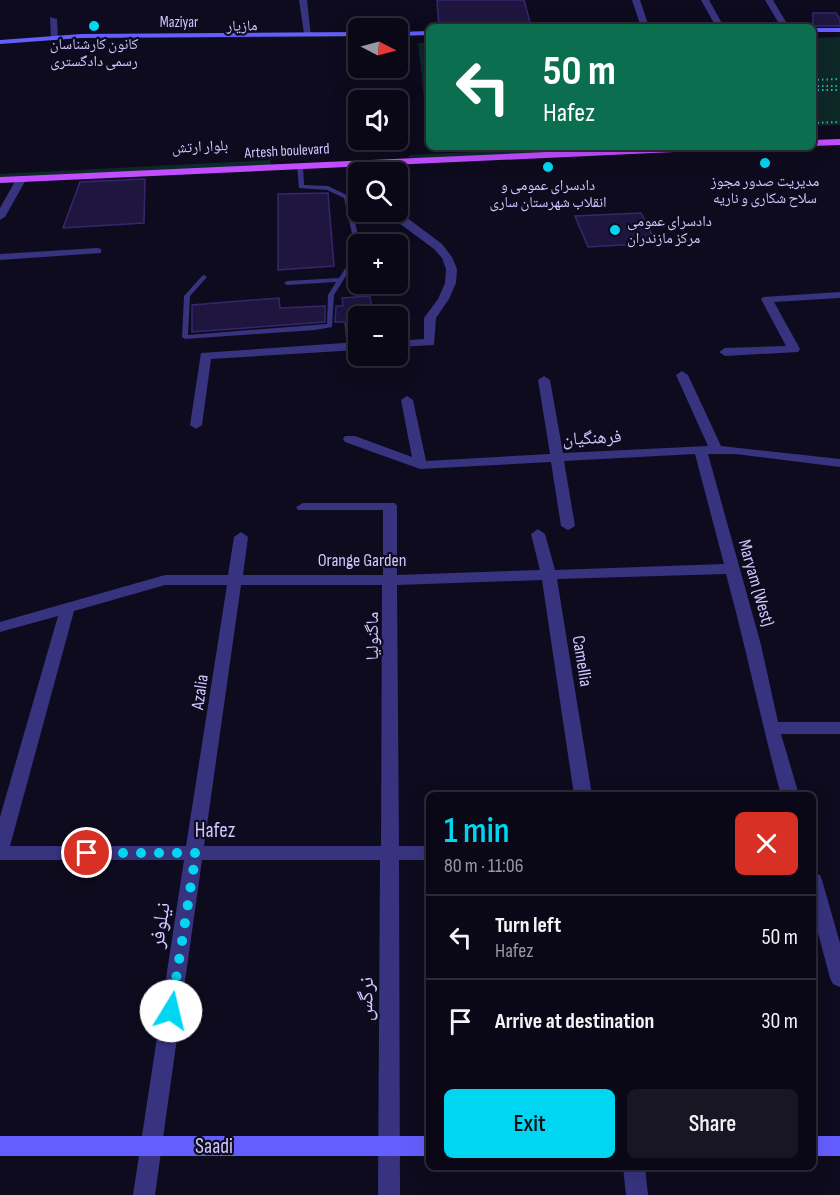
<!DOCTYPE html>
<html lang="en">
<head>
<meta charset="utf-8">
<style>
	body { margin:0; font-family:"Sofia Sans Condensed","Noto Naskh Arabic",sans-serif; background:#181623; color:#f1f3f6; height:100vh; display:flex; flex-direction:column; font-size:22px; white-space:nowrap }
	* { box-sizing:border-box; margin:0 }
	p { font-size:20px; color:#999aa1 }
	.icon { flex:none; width:33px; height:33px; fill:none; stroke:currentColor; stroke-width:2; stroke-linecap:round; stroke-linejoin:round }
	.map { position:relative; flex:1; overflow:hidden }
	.sheet { position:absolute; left:426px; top:792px; width:390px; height:378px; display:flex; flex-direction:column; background:#0a0816; border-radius:9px; box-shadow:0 6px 24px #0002,0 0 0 2px #2a2935 }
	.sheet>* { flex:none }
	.guide { position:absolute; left:426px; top:24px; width:390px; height:126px; border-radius:9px; box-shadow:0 6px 24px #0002,0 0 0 2px #2a2935; background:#0b6e4f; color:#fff; overflow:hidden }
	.needle { width:39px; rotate:96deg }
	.buttons { position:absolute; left:348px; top:18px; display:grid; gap:12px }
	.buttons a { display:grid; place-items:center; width:60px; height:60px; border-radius:9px; background:#0a0816; box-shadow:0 6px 24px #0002,0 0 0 2px #2a2935; font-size:30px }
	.pin { position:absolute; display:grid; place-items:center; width:51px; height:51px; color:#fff; margin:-26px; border:3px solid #fff; border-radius:50%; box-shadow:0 2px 6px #0007 }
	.me { position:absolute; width:66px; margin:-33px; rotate:9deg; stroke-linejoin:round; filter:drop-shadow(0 0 4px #0008) }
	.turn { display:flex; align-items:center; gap:21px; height:126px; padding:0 18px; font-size:27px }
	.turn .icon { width:78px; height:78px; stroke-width:2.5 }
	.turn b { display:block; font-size:42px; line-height:51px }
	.round { display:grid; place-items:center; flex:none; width:63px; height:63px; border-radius:9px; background:#181623 }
	.overview { display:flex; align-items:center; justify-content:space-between; height:102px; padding:0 18px }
	h1 { font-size:36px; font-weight:600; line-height:45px; color:#00d6f2 }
	.button { display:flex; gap:12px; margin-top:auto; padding:12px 18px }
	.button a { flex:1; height:69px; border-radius:9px; background:#00d6f2; color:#111; font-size:24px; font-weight:600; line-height:69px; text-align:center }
	.button a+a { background:#181623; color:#f1f3f6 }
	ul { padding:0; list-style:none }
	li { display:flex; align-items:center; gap:18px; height:84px; padding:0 18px; border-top:2px solid #2a2935 }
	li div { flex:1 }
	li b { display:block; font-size:22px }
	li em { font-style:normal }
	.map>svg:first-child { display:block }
	.green { fill:#0e2827 }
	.building { fill:#1f163f; stroke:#36276d; stroke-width:1.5 }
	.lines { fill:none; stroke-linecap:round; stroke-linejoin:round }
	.path { stroke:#27b3ad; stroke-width:2; stroke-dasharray:1.5 3; stroke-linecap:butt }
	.lane { fill:#38337f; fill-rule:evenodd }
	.street { fill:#38337f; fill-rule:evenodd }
	.secondary { fill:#655eff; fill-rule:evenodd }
	.primary { fill:#c04eff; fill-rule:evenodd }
	.route { stroke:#00d6f2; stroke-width:10; stroke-dasharray:0 18 }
	.poi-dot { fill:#00d6f2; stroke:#0e0b1e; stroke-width:2 }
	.labels { text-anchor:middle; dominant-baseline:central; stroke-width:4.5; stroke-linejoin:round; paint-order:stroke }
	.far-street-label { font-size:15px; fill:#cfc7ff; stroke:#0e0b1e }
	.far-poi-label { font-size:15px; fill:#cfc7ff; stroke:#0e0b1e }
	.street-label { font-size:18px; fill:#cfc7ff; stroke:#0e0b1e }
	.near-street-label { font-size:21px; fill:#cfc7ff; stroke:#0e0b1e }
</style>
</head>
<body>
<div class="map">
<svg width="840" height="1195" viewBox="0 0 840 1195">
	<rect width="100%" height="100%" fill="#0e0b1e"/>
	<g class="green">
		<polygon points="358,35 358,37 88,38"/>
		<polygon points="840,37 840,125 813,126 813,38"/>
		<polygon points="418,43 429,43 429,143"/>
		<polygon points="581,147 664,147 409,159 409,155"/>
		<polygon points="270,160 271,165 0,177 0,174"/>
	</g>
	<g class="building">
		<polygon points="437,0 524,0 531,26 439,27"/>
		<polygon points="813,13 836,13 840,19 840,26 813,26"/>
		<polygon points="145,179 144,223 63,228 80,182"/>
		<polygon points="328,193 334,266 278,270 278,194"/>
		<polygon points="641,213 656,243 588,247 575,216"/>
		<polygon points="370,296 373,316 358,316 358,340 347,341 345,322 335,322 336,306 343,306 342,298"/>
		<polygon points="279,298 280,308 325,306 325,322 192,332 192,305"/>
	</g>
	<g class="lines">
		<g class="path">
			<polyline points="813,80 840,79"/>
			<polyline points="813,86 840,86"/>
			<polyline points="813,90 840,90"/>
			<polyline points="813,123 840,122"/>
		</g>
		<g class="lane">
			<polygon points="300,164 303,166 304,185 328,186 349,196 360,244 358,244 358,249 355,247 344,198 327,190 299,188 297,166"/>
			<polygon points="358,256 358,261 349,271 334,295 332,327 315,330 185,339 182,337 184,296 202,276 204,275 207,277 190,296 188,335 327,324 328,295 336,282 287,285 284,283 287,281 339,278 345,269 356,257"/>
		</g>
		<g class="street">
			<polygon points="299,0 307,0 311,36 304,34"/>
			<polygon points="632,0 640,0 649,27 641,27"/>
			<polygon points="701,0 709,0 724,27 716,27"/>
			<polygon points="765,0 773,0 789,27 781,27"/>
			<polygon points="50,17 57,19 58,40 51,38"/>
			<polygon points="389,160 395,160 398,172 398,173 388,172"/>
			<polygon points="18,176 27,178 5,217 0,220 0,208"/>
			<polygon points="398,211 442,244 452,257 457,269 456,283 449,299 436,318 434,345 398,347 398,341 424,339 424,318 438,299 445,283 446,269 442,258 434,249 388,215 388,212"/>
			<polygon points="97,248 101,249 101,253 0,260 0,254"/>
			<polygon points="840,292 840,298 774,302 800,349 798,352 725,356 719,352 725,348 786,346 761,299 763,297"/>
			<polygon points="358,342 358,350 211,359 202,425 196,429 190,425 201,353"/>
			<path d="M682,371L688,375L721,446L840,459V467L735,454H708L761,645L778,722H840V734H781L799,795H781C761,722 746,647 726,574L557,579L592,795H574L542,580L397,585L399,846H429V860H399L400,1195H378L380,860H202L155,1195H133L184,860H0V817L58,616L0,632V622L165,575H228L234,537L241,532L248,537L243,575H383V510H298L296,507L303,503H395L397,506V575L540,570L531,534L538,529L545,534L555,570L724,564L695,454L564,461L575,526L568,530L561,526L551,462L420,469L345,442L343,439L345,436H355L412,457L401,400L407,396L413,400L426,461L550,454L538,380L544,376L550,380L563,453L708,446L676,375ZM165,585H227L186,846H10L74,611ZM241,585H382L381,846H204Z"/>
			<polygon points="813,872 820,875 822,880 840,943 840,987 833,984 830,978 813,914"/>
			<polygon points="623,1167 645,1167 648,1195 626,1195"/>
		</g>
		<g class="secondary">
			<rect x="813" y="28" width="27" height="4"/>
			<polygon points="429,31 429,35 398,36 398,32"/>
			<polygon points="358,32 358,36 81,38 0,44 0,40 81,34"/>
			<rect x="0" y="1136" width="429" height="20"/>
			<rect x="813" y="1136" width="27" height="20"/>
		</g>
		<g class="primary">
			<polygon points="840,139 840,145 813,146 813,140"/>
			<polygon points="655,147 723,147 718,150 0,183 0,177"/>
		</g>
	</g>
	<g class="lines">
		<polyline class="route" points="87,853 196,853 171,1011"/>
	</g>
	<g class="poi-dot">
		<circle cx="94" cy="26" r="6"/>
		<circle cx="765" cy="163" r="6"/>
		<circle cx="548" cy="167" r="6"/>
		<circle cx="615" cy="230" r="6"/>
	</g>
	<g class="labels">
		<g class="far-street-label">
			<text x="179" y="22">Maziyar</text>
			<text transform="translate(242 26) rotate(-1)">مازیار</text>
			<text transform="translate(200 147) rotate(-3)">بلوار ارتش</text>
			<text transform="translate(287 151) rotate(-3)">Artesh boulevard</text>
		</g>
		<g class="far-poi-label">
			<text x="94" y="44">کانون کارشناسان<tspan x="94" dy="17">رسمی دادگستری</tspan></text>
			<text x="765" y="181">مدیریت صدور مجوز<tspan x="765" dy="17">سلاح شکاری و ناریه</tspan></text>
			<text x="548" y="185">دادسرای عمومی و<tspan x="548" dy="17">انقلاب شهرستان ساری</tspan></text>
			<text x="627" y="221" text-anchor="start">دادسرای عمومی<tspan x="627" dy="17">مرکز مازندران</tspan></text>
		</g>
		<g class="street-label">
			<text transform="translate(592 438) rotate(-3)">فرهنگیان</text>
			<text x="362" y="560">Orange Garden</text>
			<text transform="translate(756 583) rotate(74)">Maryam (West)</text>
			<text transform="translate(372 636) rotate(-90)">ماگنولیا</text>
			<text transform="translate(582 661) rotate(81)">Camellia</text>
			<text transform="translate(200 692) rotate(-82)">Azalia</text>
		</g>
		<g class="near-street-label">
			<text x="215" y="830">Hafez</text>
			<text transform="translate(160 925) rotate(-81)">نیلوفر</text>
			<text transform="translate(366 999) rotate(-89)">نرگس</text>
			<text x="214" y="1146">Saadi</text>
		</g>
	</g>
</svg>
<div class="buttons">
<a><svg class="needle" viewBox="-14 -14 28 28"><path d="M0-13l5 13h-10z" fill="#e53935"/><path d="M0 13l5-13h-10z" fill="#999aa1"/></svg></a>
<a><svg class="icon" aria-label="sound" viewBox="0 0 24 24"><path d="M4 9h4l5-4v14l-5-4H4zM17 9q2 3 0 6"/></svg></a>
<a><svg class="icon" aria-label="search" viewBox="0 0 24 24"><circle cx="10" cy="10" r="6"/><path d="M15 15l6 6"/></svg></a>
<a>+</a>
<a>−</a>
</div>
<div class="pin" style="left:87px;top:853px;background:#d93025"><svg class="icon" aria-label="arrive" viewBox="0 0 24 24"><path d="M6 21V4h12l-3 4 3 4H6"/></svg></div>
<svg class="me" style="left:171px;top:1011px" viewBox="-20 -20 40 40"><circle r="19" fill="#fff"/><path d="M0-13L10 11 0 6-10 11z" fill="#00d6f2"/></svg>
<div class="guide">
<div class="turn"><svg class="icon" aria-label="left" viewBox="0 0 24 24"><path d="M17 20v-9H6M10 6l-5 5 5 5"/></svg><div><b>50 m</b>Hafez</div></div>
</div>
<section class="sheet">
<div class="overview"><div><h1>1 min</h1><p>80 m · 11:06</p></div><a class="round" style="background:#d93025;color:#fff"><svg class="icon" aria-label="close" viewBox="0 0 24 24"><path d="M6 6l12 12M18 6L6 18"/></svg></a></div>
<ul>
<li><svg class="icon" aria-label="left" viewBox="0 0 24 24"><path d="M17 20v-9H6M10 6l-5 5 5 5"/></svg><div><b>Turn left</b><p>Hafez</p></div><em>50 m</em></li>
<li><svg class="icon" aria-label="arrive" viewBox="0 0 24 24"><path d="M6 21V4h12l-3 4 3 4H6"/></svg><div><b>Arrive at destination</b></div><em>30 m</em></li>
</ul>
<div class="button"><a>Exit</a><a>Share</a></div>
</section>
</div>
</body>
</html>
